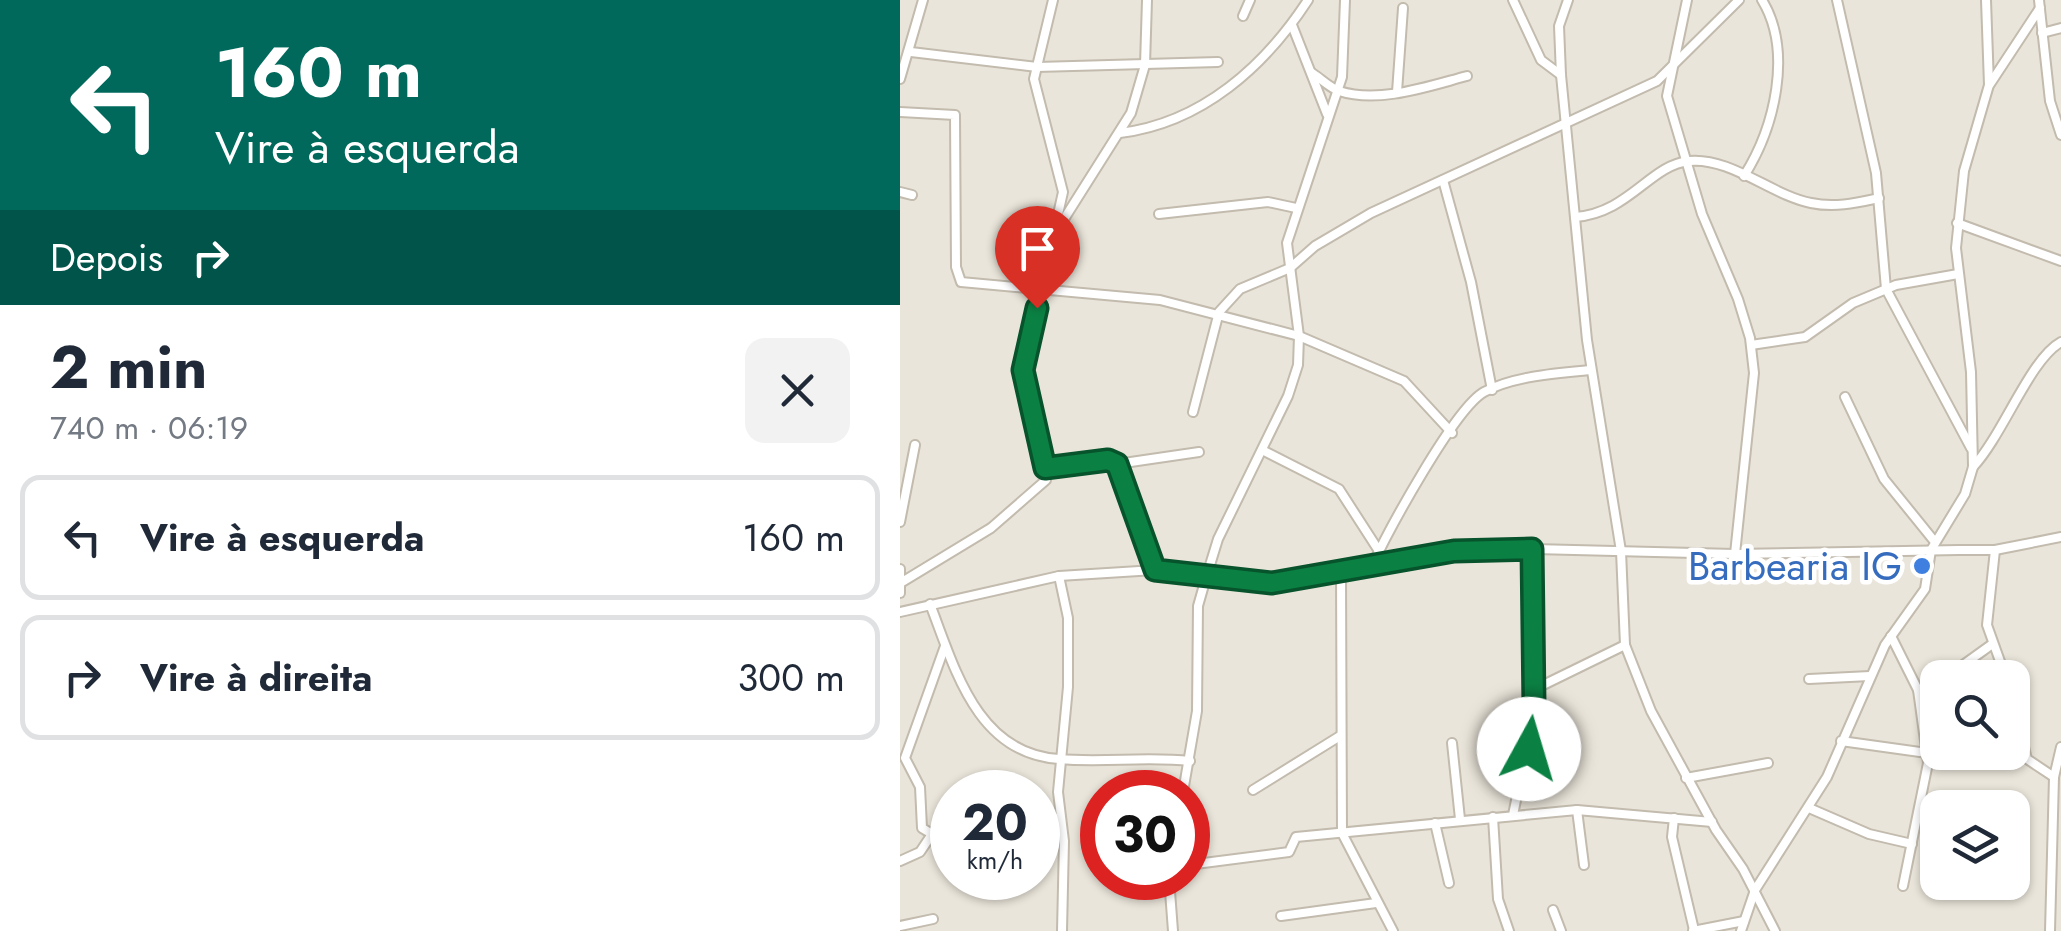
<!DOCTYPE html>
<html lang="pt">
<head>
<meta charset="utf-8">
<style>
	body { margin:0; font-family:Jost,sans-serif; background:#f2f2f3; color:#1f2937; height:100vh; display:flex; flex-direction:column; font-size:38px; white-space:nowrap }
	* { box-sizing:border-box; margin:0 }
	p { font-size:32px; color:#747a83 }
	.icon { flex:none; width:55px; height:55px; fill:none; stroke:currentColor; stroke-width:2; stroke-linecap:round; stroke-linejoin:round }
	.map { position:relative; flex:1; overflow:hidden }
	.details { display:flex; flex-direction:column; background:#fff; width:900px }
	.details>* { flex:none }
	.top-card { background:#00695c; color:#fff; overflow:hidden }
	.buttons { position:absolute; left:1020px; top:660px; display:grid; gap:20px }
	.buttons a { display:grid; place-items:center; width:110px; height:110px; border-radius:20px; background:#fff; box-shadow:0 2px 8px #0004; font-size:50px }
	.speed { position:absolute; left:30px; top:770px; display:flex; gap:20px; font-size:50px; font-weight:700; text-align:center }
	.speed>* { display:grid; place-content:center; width:130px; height:130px; border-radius:50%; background:#fff; box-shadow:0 2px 8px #0004; line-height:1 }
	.speed small { font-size:25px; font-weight:400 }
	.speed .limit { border:15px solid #d22; background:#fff; color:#111 }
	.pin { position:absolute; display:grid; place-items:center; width:85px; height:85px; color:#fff; margin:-102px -42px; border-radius:50% 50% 50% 0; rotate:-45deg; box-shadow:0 0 10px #0007 }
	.pin .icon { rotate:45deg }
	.me { position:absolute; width:110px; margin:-55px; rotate:6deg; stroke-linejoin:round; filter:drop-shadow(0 0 8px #0008) }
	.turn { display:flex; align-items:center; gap:35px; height:210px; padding:0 50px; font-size:45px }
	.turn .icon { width:130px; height:130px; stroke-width:2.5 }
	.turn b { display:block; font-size:70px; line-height:85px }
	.then { display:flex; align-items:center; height:95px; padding:0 50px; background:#0003; gap:20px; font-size:38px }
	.round { display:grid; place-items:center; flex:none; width:105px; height:105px; border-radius:20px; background:#f2f2f3 }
	.summary { display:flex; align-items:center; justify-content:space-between; height:170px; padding:0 50px }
	h1 { font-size:60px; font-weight:700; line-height:75px }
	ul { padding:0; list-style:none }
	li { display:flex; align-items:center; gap:30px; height:125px; margin:0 20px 15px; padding:0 30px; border:5px solid #e0e1e3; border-radius:20px }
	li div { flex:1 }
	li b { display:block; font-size:38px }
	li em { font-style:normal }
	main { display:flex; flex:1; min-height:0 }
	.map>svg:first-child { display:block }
	.residential { fill:#eae5da; fill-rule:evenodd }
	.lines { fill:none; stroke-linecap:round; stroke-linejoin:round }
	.minor-casing { stroke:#c2bbae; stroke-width:12 }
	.minor { stroke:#fff; stroke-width:8 }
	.route-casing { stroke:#07532c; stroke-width:25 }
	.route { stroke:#0b8043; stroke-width:18 }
	.shop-dot { fill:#3f7fe0; stroke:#fff; stroke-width:4 }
	.labels { text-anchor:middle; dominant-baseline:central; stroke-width:9; stroke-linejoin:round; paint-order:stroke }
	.shop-label { font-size:40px; fill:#366cbe; stroke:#fff; text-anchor:end }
</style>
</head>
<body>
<main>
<section class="details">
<div class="top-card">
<div class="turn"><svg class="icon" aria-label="left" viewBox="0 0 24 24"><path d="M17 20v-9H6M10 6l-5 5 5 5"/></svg><div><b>160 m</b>Vire à esquerda</div></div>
<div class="then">Depois<svg class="icon" aria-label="right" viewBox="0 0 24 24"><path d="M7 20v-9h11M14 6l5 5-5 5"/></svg></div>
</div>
<div class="summary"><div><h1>2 min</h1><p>740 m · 06:19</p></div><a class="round"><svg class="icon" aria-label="close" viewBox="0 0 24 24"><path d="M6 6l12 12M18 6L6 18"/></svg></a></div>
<ul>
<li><svg class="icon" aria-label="left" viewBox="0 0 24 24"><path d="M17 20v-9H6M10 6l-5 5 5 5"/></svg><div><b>Vire à esquerda</b></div><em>160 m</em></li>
<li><svg class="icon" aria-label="right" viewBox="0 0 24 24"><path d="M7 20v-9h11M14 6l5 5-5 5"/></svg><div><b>Vire à direita</b></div><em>300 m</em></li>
</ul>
</section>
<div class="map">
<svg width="1161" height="931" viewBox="0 0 1161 931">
	<rect width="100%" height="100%" fill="#f6f3ec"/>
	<path class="residential" d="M0,0H1161V931H0ZM1038,678H1112V752H1038ZM52,792H138V878H52ZM202,792H288V878H202ZM1038,808H1112V882H1038Z"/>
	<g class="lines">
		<defs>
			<g id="minor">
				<polyline points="613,0 641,60 661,75"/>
				<polyline points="668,0 659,26 661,75 687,340 721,551 725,645 751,711 816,830 843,869 875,931"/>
				<polyline points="787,0 767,96 802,214 838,299 850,338 854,373 835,554"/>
				<polyline points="937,0 976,173 986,289 1071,448"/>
				<polyline points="1139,0 1150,101 1161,135"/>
				<polyline points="343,16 350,0"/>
				<polyline points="392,25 427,114"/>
				<polyline points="1142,33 1161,28"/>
				<polyline points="11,52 137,67 318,62"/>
				<path d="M412,73C420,78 430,88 439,91C479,104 529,86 567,76"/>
				<polyline points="0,79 23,0"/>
				<polyline points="1090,84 1140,8"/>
				<polyline points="497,92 503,8"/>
				<polyline points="0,112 55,115 56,267 61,282 260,300 399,336 504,381 552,433"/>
				<path d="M220,133C302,123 365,66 408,0"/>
				<path d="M844,176C875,127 893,51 862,0"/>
				<polyline points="543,180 571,282 592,390"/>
				<polyline points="0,192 12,195"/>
				<polyline points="259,214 368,202 396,208"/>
				<path d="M675,217C729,213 750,165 789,161C831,157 871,195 911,203C935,208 956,203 979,198"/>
				<polyline points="1057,223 1161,261"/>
				<polyline points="159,227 231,113 245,65 247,0"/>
				<polyline points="851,345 905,337 953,303 996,285 1058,274"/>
				<polyline points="945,397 984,479 1035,542"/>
				<polyline points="293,412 319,312 340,289 390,268 415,246 471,213 757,81 839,0"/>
				<polyline points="362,450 439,489 479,551"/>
				<polyline points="217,464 299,452"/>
				<path d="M1073,467C1103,435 1130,359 1161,342"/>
				<polyline points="145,468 208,460 217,464 255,570"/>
				<polyline points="0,522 15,445"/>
				<polyline points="1095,550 1087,625 1106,678"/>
				<path d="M471,568C487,533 554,409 584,392C613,376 659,373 691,370"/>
				<polyline points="0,569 0,593"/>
				<polyline points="441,573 442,833 493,931"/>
				<polyline points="159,576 168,618 168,687 158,792 164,841 162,931"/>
				<polyline points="2,582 91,528 146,480 123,370 163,192 134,79 153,0"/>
				<path d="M30,604C55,669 77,754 159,759C203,763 246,756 290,761"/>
				<polyline points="0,612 159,576 255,570 373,583 555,551 597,548 835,554 1059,550 1095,550 1161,537"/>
				<polyline points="991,636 1018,690 1028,763 1003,886"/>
				<polyline points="45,646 5,758 20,787 22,828 32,834 52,830"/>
				<polyline points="1045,678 1091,645"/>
				<polyline points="909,679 970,676"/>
				<polyline points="635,689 725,645"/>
				<polyline points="1018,690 1038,681"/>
				<polyline points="1112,699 1127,759 1154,777"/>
				<polyline points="941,741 1027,753"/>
				<polyline points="552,743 560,819"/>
				<polyline points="786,778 868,763"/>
				<polyline points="353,790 440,736"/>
				<polyline points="283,792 297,711 298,606 306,578 318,539 388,396 398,365 399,336 387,243 442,77 445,0"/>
				<polyline points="909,808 969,834 1012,844"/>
				<polyline points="677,810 684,865"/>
				<polyline points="613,815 635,707 632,549"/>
				<polyline points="138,817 160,818"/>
				<polyline points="593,817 598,899 609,931"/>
				<polyline points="774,818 772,837 794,930"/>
				<polyline points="535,823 549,883"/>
				<polyline points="0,861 20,852 32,834"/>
				<polyline points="288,865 389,852 396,837 677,810 812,822"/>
				<polyline points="112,878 113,889"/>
				<polyline points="269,878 273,931"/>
				<polyline points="653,910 661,931"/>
				<polyline points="381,916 476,903"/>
				<polyline points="0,926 33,919"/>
				<polyline points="793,931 844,921"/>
				<polyline points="841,931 855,890 927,777 985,645 1025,589 1031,550 1065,494 1073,467 1071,372 1056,248 1064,171 1089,85 1086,0"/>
				<polyline points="1150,931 1154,777 1161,747"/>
			</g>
		</defs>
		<use href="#minor" class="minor-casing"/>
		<use href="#minor" class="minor"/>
	</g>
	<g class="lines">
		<defs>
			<polyline id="route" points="137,308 123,370 145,468 208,460 217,464 255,570 372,583 554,551 632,549 634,706 629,749"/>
		</defs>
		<use href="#route" class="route-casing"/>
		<use href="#route" class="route"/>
	</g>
	<circle class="shop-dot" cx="1022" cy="566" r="10"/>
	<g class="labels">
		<g class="shop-label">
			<text x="1002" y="566">Barbearia IG</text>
		</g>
	</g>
</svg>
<div class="buttons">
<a><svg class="icon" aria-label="search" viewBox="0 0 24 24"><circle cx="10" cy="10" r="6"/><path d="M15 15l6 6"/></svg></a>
<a><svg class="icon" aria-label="layers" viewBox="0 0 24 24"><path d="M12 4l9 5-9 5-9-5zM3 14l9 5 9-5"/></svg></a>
</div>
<div class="speed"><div>20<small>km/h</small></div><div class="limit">30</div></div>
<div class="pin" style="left:137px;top:308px;background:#d93025"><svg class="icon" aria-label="arrive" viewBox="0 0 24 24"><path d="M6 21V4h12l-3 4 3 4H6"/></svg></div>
<svg class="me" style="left:629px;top:749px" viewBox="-20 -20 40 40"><circle r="19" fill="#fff"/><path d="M0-13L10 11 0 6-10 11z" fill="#0b8043"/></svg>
</div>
</main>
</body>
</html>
